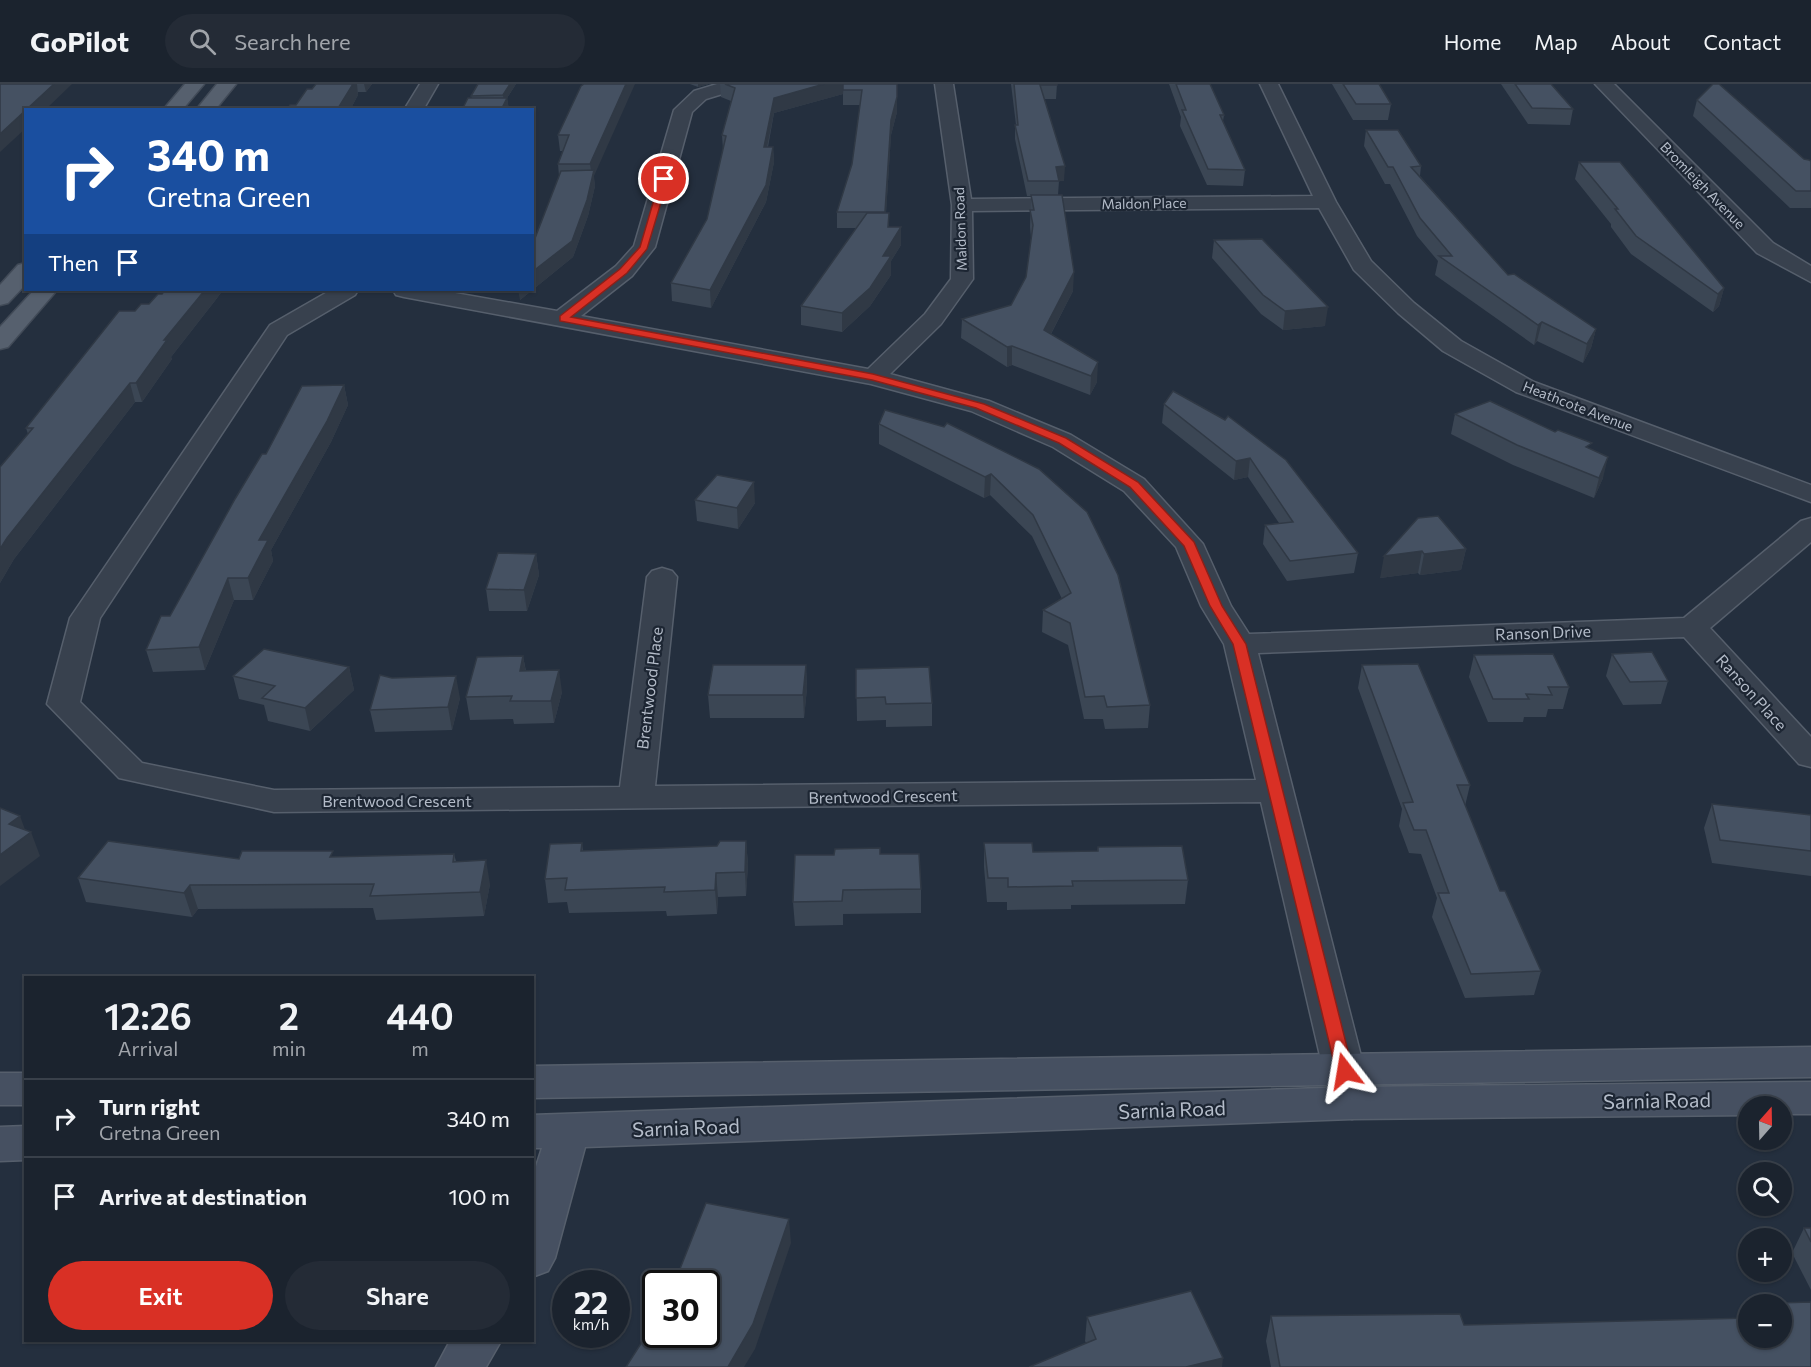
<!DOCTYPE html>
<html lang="en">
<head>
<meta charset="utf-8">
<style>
	body { margin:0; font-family:Commissioner,sans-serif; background:#242b36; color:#f1f3f6; height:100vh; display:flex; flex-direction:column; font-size:22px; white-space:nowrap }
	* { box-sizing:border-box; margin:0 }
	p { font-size:20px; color:#a0a4aa }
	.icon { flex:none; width:33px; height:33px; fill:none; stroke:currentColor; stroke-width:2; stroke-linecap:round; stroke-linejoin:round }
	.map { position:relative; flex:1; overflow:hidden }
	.panel { position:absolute; left:24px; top:892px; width:510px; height:366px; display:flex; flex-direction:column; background:#1b232e; border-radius:0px; box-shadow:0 2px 4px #0004,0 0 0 2px #39404a }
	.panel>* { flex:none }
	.guide { position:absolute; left:24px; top:24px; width:510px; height:183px; border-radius:0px; box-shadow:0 2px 4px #0004,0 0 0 2px #39404a; background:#1a4fa0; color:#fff; overflow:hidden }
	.needle { width:39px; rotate:20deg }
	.tools { position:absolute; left:1738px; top:1012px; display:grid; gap:12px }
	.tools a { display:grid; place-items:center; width:54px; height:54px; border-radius:50%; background:#1b232e; box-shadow:0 2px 4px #0004,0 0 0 2px #39404a; font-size:30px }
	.speed { position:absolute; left:552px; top:1186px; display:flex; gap:12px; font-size:30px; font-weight:700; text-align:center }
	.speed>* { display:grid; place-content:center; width:78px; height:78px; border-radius:50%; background:#1b232e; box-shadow:0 2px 4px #0004,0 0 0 2px #39404a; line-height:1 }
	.speed small { font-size:15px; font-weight:400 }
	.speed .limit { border:3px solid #111; border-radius:9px; background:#fff; color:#111 }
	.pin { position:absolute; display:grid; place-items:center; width:51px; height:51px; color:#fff; margin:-26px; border:3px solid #fff; border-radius:50%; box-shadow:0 2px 6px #0007 }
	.me { position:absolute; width:66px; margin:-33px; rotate:346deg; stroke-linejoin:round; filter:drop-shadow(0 0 4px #0008) }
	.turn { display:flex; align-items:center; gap:21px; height:126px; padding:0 24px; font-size:27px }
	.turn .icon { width:78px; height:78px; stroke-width:2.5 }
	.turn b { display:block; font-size:42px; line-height:51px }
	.then { display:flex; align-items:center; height:57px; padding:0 24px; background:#0003; gap:12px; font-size:22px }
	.eta { display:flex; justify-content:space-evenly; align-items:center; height:102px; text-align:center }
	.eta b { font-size:36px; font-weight:600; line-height:42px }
	.primary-button { display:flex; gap:12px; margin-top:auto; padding:12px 24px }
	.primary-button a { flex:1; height:69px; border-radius:36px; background:#d93025; color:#fff; font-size:24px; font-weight:600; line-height:69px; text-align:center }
	.primary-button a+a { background:#242b36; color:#f1f3f6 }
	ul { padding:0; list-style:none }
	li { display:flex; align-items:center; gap:18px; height:78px; padding:0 24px; border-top:2px solid #39404a }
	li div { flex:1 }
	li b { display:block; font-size:22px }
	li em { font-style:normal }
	header { display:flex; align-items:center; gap:36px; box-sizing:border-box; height:84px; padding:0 30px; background:#1b232e; border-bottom:2px solid #39404a }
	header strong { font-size:28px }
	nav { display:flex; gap:33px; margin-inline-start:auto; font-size:21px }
	.search { width:420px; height:54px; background:#242b36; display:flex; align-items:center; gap:15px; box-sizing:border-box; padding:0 21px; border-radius:33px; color:#a0a4aa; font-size:22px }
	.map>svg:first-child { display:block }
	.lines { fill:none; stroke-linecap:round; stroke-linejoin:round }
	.street-casing { stroke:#565f6c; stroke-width:3 }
	.secondary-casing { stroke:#565f6c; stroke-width:3 }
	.primary-casing { stroke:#414a57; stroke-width:3 }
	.street { fill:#38414e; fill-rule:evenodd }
	.secondary { fill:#465061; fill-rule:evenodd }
	.primary { fill:#56606e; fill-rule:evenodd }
	.wall { fill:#3b4654; fill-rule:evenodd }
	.shaded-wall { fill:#303945 }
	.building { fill:#455162; stroke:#303945; stroke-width:1.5 }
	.route { fill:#d93025; stroke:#8d1f18; stroke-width:1.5 }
	.labels { text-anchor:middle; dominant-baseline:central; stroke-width:4.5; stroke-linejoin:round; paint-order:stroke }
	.far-street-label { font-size:14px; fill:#b4bcc9; stroke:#1d2633 }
	.street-label { font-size:16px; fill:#b4bcc9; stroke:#1d2633 }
	.near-street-label { font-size:20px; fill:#b4bcc9; stroke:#1d2633 }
</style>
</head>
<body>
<header>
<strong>GoPilot</strong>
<div class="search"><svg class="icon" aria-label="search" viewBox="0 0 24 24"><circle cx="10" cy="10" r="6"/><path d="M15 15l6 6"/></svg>Search here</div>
<nav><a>Home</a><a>Map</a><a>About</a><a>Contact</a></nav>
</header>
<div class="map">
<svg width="1811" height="1283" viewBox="0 0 1811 1283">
	<rect width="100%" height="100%" fill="#242f3e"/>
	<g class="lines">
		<defs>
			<g id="street">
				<polygon points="420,0 438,0 423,26 404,26"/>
				<polygon points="717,0 745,0 742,4 706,15 692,28 655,163 632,192 581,232 868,285 925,230 951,195 952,121 935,0 953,0 971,115 1313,112 1260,0 1278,0 1336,118 1371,177 1414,219 1461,257 1534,298 1811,401 1811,418 1516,308 1443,267 1398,229 1354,186 1319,124 972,127 973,195 941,240 890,290 989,317 1071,351 1144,395 1203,460 1231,522 1249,550 1684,534 1801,437 1811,434 1811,458 1710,544 1811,653 1811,683 1799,680 1684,553 1258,569 1373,1019 1367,1030 1352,1035 1337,1030 1331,1019 1261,718 274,728 119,694 47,620 70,534 270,241 331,206 358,206 355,211 287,251 100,534 80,618 142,679 274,706 620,703 647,493 652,487 662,484 672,487 677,493 655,702 1256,696 1224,560 1201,522 1176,463 1124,407 1053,363 971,327 871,300 404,213 396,211 393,206 438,206 557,227 616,182 634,162 674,26 694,7"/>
				<polygon points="1595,0 1614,0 1773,159 1811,182 1811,198 1757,169"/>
			</g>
			<g id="secondary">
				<polygon points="1811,963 1811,993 532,1014 532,982"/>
				<rect x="0" y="989" width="26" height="32"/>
				<polygon points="1811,998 1811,1030 1782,1030 1782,1023 1749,1023 1749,1031 1352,1035 585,1063 555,1174 548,1187 532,1193 532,1095 542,1064 532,1064 532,1031 1352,1003"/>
				<polygon points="26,1042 26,1076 0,1077 0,1043"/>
				<polygon points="450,1257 501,1257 486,1283 436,1283"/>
			</g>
			<g id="primary">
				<polygon points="185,0 204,0 182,26 163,26"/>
				<polygon points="217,0 236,0 215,26 196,26"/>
				<polygon points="26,179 26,200 8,219 0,221 0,201 18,181"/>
				<polygon points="34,206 57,206 8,263 0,265 0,243"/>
			</g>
		</defs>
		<use href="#street" class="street-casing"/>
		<use href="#secondary" class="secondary-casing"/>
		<use href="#primary" class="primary-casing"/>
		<use href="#street" class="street"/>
		<use href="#secondary" class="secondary"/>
		<use href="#primary" class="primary"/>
	</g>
	<g class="wall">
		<polygon points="316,0 372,0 366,8 358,8 358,11 350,26 287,26 296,21 312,5"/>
		<polygon points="478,0 516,0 507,14 509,26 462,26 472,14 471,12"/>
		<polygon points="690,0 709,0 698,3"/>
		<polygon points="720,0 897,0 897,28 891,51 886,129 889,129 889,143 901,161 891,177 891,191 870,222 842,248 801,241 801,222 856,144 837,144 837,128 852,80 860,21 843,21 843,10 774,29 768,63 773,63 774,78 766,118 711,224 672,217 671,199 707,135 723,66 722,51 731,17 721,13"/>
		<polygon points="1011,0 1057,0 1056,15 1044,15 1064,97 1059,97 1058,111 1073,207 1051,250 1097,298 1090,311 1012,281 1007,283 961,254 962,235 1011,221 1026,193 1031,154 1030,143 1031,112 1027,112 1015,55 1015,41 1016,41"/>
		<polygon points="1169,0 1210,0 1224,31 1223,37 1245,86 1243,102 1207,101 1180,42 1181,33"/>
		<polygon points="1332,0 1379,0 1391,20 1388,36 1353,36"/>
		<polygon points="1501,0 1551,0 1573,25 1570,41 1528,40"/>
		<polygon points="581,2 595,102 588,132 573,173 520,216 542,139 559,92 558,80 563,67 560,67 558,51"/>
		<polygon points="1697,16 1804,75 1811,77 1811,124 1790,124 1693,32"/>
		<polygon points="1366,46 1421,82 1420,92 1508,191 1596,245 1591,264 1583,279 1537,257 1534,261 1435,191 1438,177 1417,152 1390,100 1385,100 1364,62"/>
		<polygon points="1579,78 1724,204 1719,222 1713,228 1631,170 1611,143 1611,140 1575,95"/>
		<polygon points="1214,156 1325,242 1283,246 1261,230 1212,174"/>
		<polygon points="165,206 223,206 214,218 171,273 172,275 142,318 135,318 14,475 0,499 0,383 28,350 26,344 135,227 149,220 162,210"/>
		<polygon points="344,301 348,321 331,358 271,466 273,477 253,516 234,516 205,586 153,588 146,566 170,532 266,370"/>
		<polygon points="1164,320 1225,336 1358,469 1354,489 1287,497 1263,460 1265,441 1279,439 1248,393 1234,396 1162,339"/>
		<polygon points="1455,330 1591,365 1603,394 1594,414 1513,381 1451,350"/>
		<polygon points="879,340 1039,385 1150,621 1148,644 1105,645 1103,635 1084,635 1068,561 1042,548 1043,526 1062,515 1032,452 990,411 984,414 879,360"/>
		<polygon points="695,416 755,419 738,445 697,437"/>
		<polygon points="1418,434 1466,465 1461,486 1420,491 1418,489 1380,494"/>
		<polygon points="536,470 539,491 527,527 489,527 486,505"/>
		<polygon points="1612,570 1668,597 1661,620 1623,621 1606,592"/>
		<polygon points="1474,571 1569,603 1563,625 1548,625 1546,633 1524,633 1523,638 1488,638 1469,593"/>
		<polygon points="523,572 526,587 562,608 554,639 514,640 513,635 470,636 466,613"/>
		<polygon points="806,581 807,604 804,634 710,634 708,611"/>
		<polygon points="1362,581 1470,701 1465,722 1500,807 1541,887 1534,911 1465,914 1432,833 1437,814 1421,770 1409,769 1399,742 1402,725 1358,604"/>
		<polygon points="349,583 354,606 310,647 268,637 264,621 239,615 233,592"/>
		<polygon points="856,585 932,619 932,642 886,643 886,636 857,637"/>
		<polygon points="460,614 452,646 375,648 370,626"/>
		<polygon points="1712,720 1811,731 1811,792 1712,779 1704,744"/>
		<polygon points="746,757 748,780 746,812 718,813 717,830 667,832 666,827 569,829 567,818 548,819 545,795 582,759 583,767 717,762"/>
		<polygon points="984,759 1033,768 1097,767 1098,763 1188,796 1185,820 1071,821 1071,825 1007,826 1007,818 987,818 984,783"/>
		<polygon points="454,770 456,777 490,800 484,832 376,836 373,824 198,825 192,833 86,818 78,794 239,775"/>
		<polygon points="880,770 921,805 921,829 843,830 843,841 795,842 793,818"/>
		<polygon points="1804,1144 1811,1144 1811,1206 1792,1169"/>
		<path d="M1811,1218V1283H1271L1266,1257L1271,1232L1460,1230L1464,1241L1740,1235L1746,1220ZM1749,1221H1782V1254H1749Z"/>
		<polygon points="1087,1233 1222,1283 1086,1259 1085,1257"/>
	</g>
	<g class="shaded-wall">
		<polygon points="54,0 72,0 45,26 26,26"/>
		<polygon points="353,0 357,0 358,11 350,26 337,26"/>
		<polygon points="364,0 372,0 366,8"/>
		<polygon points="510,0 516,0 507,14 509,26 501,26 504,19 503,11"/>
		<polygon points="626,0 635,0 594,92 595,102 588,132 573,173 520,216 518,206 532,206 532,188 592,94 590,80"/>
		<polygon points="698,0 709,0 698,3"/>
		<polygon points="824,0 844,0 843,10 774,29 764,78 764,63 774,14"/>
		<polygon points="897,13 897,28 891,51 885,144 885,128 891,36"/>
		<polygon points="26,26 26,44 0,68 0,50"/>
		<polygon points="773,63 774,78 766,118 711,224 710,206"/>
		<polygon points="1065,82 1064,97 1059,97 1056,83"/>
		<polygon points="901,143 901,161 891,177 891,191 870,222 842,248 842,229 883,172"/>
		<polygon points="1074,188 1073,207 1043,265 1044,246"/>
		<polygon points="1724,204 1719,222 1713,228 1718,210"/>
		<polygon points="205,206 223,206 214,218 171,273 172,275 142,318 136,299 164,256"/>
		<polygon points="1328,223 1325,242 1283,246 1285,227"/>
		<polygon points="1542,238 1537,257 1534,261 1538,241"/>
		<polygon points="1596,245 1591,264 1583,279 1587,260"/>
		<polygon points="1012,262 1012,281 1007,283 1007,263"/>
		<polygon points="1098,278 1097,298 1090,311 1091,292"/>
		<polygon points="130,299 135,318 14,475 0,499 0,465 7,454"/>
		<polygon points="344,301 348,321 331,358 271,466 273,477 253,516 248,494 259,456"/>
		<polygon points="1608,373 1603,394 1594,414 1599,394"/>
		<polygon points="1250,374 1248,393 1234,396 1236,377"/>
		<polygon points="991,390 990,411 984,414 985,393"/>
		<polygon points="754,398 755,419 738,445 737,424"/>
		<polygon points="1466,465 1461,486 1420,491 1424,470"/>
		<polygon points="1422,467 1418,489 1380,494 1384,472"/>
		<polygon points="536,470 539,491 527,527 524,506"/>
		<polygon points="228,494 234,516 205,586 199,563"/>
		<polygon points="523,572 527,595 520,587"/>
		<polygon points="806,581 807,604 804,634 803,611"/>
		<polygon points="349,583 354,606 310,647 305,624"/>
		<polygon points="559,586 562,608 554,639 551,617"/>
		<polygon points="456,592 460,614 452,646 448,623"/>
		<polygon points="20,732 27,751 31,748 40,772 0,802 0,771 9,740"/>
		<polygon points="746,757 748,780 746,812 745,788"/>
		<polygon points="486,776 490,800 484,832 480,808"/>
		<polygon points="716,789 718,813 717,830 715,806"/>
		<polygon points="190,801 198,825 192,833 184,809"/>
		<polygon points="789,1135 791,1159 755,1265 744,1283 728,1283"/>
		<polygon points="1223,1274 1222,1283 1186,1283"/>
	</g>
	<g class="building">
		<polygon points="0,0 54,0 0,50"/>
		<polygon points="316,0 353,0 337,26 287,26 290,21 296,21 307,5 312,5"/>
		<polygon points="478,0 510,0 503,11 471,12"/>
		<polygon points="584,0 626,0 590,80 558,80 569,51 558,51 581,2"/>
		<polygon points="725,0 824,0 774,14 764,63 773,63 766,101 710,206 671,199 707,135 726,52 722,51 735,4"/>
		<polygon points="843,0 897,0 897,13 891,36 885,128 837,128 852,80 862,6 843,6"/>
		<polygon points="1014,0 1057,0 1057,1 1040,1 1065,82 1056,83 1059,97 1028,97 1015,41 1018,41"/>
		<polygon points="1176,0 1210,0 1224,31 1220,31 1245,86 1208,85 1182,26 1186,26"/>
		<polygon points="1343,0 1379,0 1391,20 1356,20"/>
		<polygon points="1515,0 1551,0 1573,25 1532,24"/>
		<polygon points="1713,0 1719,0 1804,75 1809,76 1811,77 1811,107 1796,107 1697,16"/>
		<polygon points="468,14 507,14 501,26 462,26"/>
		<polygon points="1366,46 1398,46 1421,82 1411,83 1508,191 1514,190 1596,245 1587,260 1542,238 1538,241 1439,172 1452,172 1420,134 1393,83 1388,83"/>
		<polygon points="1579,78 1620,78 1724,204 1718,210 1636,152 1615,125 1618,125"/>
		<polygon points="594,86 587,116 572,157 532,188 532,162 561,87"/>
		<polygon points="1031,111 1062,111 1074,188 1044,246 1098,278 1091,292 1012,262 1007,263 962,235 1011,221 1026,193 1033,141 1030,126 1034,126"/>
		<polygon points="867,129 889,129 888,143 901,143 883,172 891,172 870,204 842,229 801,222"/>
		<polygon points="1262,155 1328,223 1285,227 1263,211 1214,156"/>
		<polygon points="165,206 205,206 164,256 167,256 136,299 130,299 7,454 0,465 0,383 33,344 26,344 119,227 135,227 141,220 149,220 158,210 162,210"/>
		<polygon points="344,301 327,337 259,456 268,456 248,494 228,494 199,563 146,566 161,532 170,532 235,415 262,370 266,370 302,302"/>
		<polygon points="1173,307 1225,336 1228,332 1286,376 1358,469 1290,477 1265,441 1293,438 1250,374 1236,377 1164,320"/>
		<polygon points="1490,317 1555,348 1558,346 1592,359 1586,363 1608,373 1599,394 1517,361 1455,330"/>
		<polygon points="885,326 944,343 947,339 1039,385 1087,428 1118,491 1150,621 1107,623 1104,612 1085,613 1070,539 1043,526 1071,509 1033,431 991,390 985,393 879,340"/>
		<polygon points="717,391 754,398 737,424 695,416"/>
		<polygon points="1438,432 1466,465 1424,470 1422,467 1384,472 1418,434"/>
		<polygon points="498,469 536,470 524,506 486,505"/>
		<polygon points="264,565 349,583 305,624 262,614 275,602 233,592"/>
		<polygon points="1652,568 1668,597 1630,598 1612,570"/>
		<polygon points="1553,570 1569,603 1548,603 1552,611 1526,610 1529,615 1493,615 1474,571"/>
		<polygon points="523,572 520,587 559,586 551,617 510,617 512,612 466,613 477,573"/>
		<polygon points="1418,580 1470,701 1457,701 1500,807 1505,807 1541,887 1471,890 1438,809 1449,809 1426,746 1414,746 1403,719 1413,718 1362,581"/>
		<polygon points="713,581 806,581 803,611 708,611"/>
		<polygon points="929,583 932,619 886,620 885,613 856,614 856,585"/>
		<polygon points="380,591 392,594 456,592 448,623 370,626"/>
		<polygon points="1712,720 1811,731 1811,767 1720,756"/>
		<polygon points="0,724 20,732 9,740 31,748 0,771"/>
		<polygon points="108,757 239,775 242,767 333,767 330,773 454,770 453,778 486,776 480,808 370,812 374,800 190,801 184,809 78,794"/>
		<polygon points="720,757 746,757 745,788 716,789 715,806 664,808 665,803 565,806 567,794 545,795 550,760 582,759 581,767 717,762"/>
		<polygon points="984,759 1032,759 1033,768 1098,767 1098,763 1182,762 1188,796 1072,797 1073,802 1008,803 1008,794 988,794"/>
		<polygon points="880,764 880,770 919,770 921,805 843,806 842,817 793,818 795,771 834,771 835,765"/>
		<polygon points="706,1119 789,1135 753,1240 728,1283 626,1283 656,1236 656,1251 706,1251 706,1200 674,1200"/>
		<polygon points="1804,1144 1811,1144 1811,1158"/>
		<polygon points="1191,1207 1223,1274 1186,1283 1029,1283 1096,1255 1087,1233"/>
		<polygon points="1811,1218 1811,1283 1280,1283 1271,1232 1460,1230 1464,1241 1749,1234 1749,1254 1782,1254 1782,1221 1749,1221 1749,1226 1746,1220"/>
	</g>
	<polygon class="route" points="664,92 668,95 647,165 627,189 571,233 873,290 984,320 1066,354 1138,398 1194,458 1222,522 1246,560 1353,987 1351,991 1339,991 1336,987 1233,560 1210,522 1184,462 1130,403 1059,359 976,324 872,296 560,237 560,232 620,185 640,163 660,95"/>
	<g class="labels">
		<g class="far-street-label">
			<text transform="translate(1703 101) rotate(46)">Bromleigh Avenue</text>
			<text transform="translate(1144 119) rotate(-1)">Maldon Place</text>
			<text transform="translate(960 145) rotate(-92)">Maldon Road</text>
			<text transform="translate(1578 322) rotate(21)">Heathcote Avenue</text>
		</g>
		<g class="street-label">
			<text transform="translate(1543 548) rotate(-2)">Ranson Drive</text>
			<text transform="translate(649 604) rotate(-83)">Brentwood Place</text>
			<text transform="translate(1752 608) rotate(48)">Ranson Place</text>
			<text transform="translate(883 712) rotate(-1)">Brentwood Crescent</text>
			<text x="397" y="716">Brentwood Crescent</text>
		</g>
		<g class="near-street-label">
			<text transform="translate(1657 1016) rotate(-1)">Sarnia Road</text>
			<text transform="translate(1172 1025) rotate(-2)">Sarnia Road</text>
			<text transform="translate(686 1043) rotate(-2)">Sarnia Road</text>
		</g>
	</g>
</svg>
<div class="tools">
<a><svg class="needle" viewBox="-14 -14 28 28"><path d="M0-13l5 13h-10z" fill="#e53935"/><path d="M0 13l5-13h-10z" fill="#a0a4aa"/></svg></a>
<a><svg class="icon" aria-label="search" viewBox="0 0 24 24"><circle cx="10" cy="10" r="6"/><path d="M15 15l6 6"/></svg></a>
<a>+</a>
<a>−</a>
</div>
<div class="speed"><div>22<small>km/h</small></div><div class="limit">30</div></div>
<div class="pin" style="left:664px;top:95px;background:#d93025"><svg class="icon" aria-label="arrive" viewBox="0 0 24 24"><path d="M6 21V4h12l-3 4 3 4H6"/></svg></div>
<svg class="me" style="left:1345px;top:987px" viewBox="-20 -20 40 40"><path d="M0-17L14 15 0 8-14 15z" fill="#d93025" stroke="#fff" stroke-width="4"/></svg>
<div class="guide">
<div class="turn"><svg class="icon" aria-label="right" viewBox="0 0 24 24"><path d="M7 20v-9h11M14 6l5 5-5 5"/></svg><div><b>340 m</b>Gretna Green</div></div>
<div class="then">Then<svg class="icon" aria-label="arrive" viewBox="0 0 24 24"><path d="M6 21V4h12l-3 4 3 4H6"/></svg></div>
</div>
<section class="panel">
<div class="eta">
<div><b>12:26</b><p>Arrival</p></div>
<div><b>2</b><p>min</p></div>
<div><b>440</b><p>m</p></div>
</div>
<ul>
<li><svg class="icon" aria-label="right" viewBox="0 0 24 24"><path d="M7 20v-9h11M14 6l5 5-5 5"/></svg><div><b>Turn right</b><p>Gretna Green</p></div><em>340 m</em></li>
<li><svg class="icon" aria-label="arrive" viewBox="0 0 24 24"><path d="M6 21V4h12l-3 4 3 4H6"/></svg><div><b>Arrive at destination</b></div><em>100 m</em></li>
</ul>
<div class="primary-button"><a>Exit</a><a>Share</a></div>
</section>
</div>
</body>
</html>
